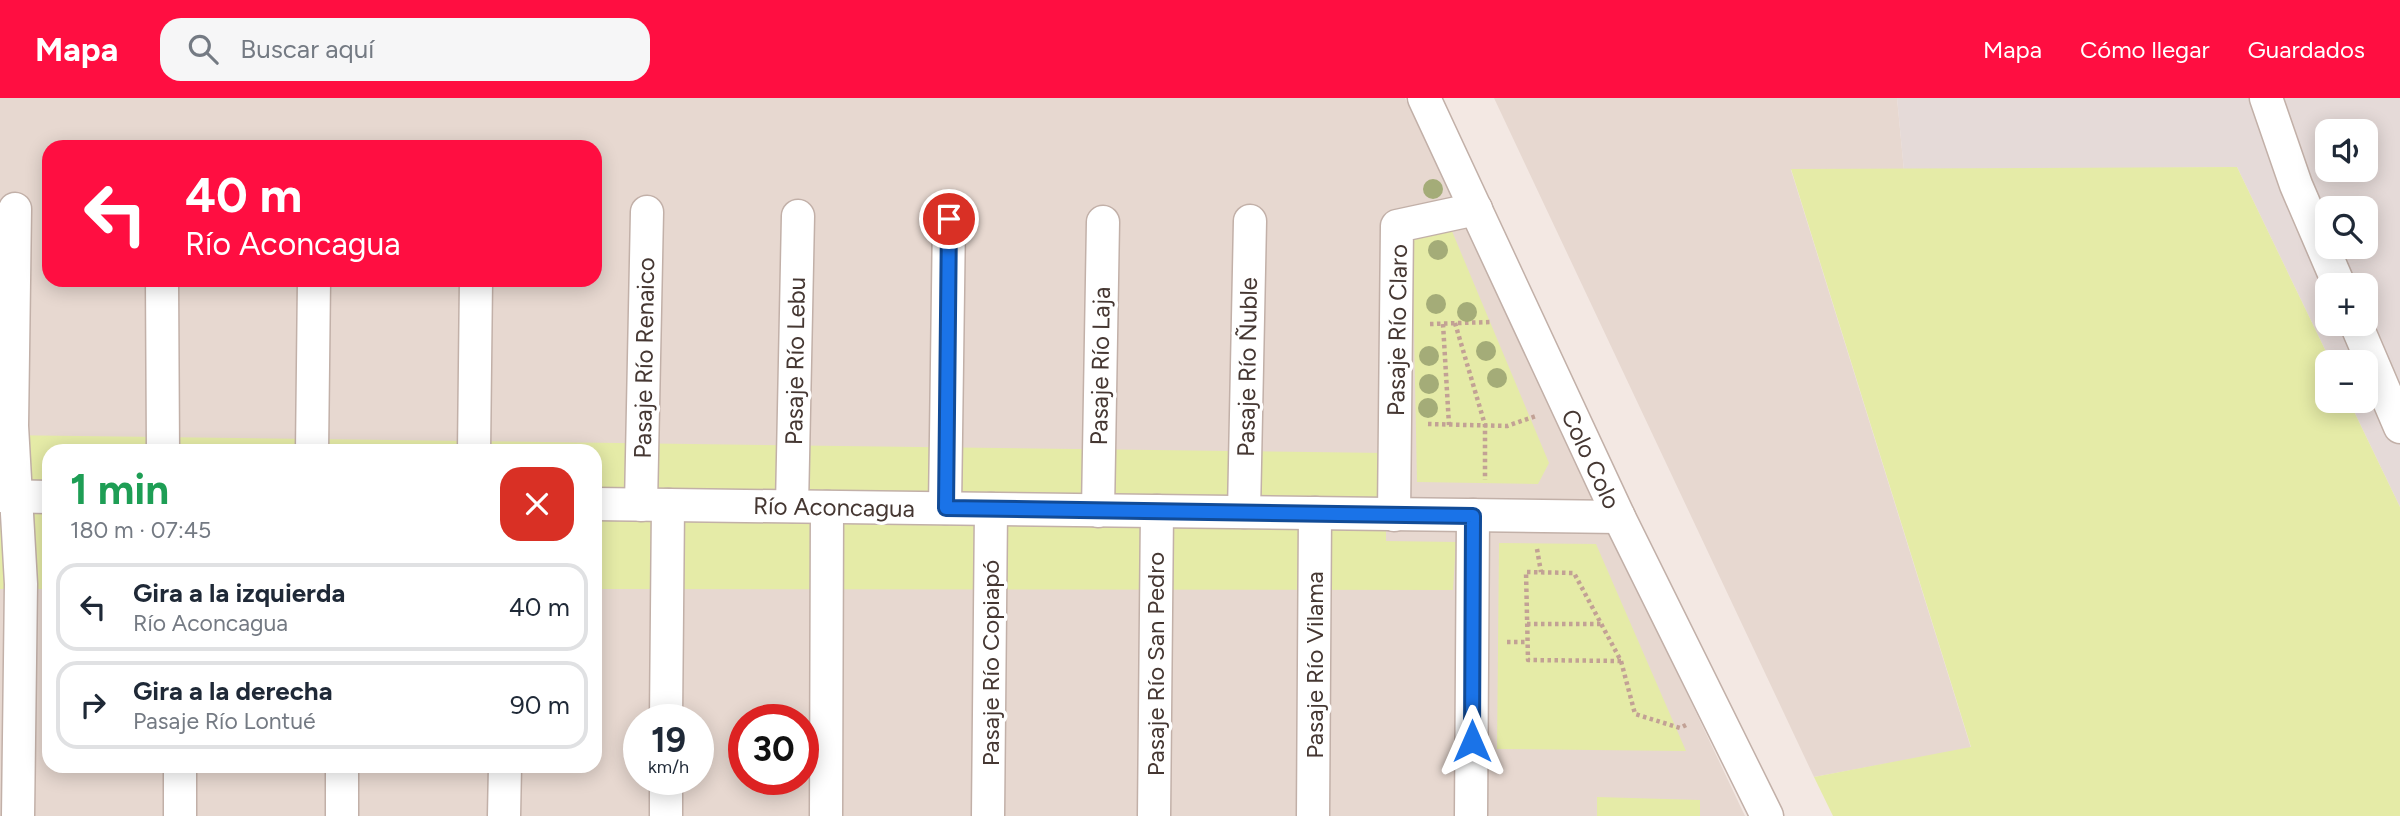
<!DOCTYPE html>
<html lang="es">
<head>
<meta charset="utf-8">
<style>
	body { margin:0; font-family:Figtree,sans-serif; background:#f6f6f7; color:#1f2937; height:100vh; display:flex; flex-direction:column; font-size:26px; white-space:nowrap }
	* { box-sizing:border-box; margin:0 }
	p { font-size:23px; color:#747a83 }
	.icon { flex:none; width:38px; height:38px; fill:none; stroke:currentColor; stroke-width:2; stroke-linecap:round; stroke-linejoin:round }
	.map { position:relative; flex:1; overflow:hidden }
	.panel { position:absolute; left:42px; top:346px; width:560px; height:329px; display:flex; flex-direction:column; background:#fff; border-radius:21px; box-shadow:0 4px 18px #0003 }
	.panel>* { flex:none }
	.guide { position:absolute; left:42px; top:42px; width:560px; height:147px; border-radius:21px; box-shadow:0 4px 18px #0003; background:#ff0e41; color:#fff; overflow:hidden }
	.tools { position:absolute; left:2315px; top:21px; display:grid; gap:14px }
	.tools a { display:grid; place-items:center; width:63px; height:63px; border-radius:14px; background:#fff; box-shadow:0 4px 18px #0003; font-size:35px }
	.speed { position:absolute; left:623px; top:606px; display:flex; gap:14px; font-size:35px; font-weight:700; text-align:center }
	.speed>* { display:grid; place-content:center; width:91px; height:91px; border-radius:50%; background:#fff; box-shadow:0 4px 18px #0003; line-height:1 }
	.speed small { font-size:18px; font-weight:400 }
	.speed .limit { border:10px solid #d22; background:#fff; color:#111 }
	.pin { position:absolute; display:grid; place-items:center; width:60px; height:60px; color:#fff; margin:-30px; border:4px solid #fff; border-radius:50%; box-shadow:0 2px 7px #0007 }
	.me { position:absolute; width:77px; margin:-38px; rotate:0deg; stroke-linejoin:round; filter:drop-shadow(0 0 5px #0008) }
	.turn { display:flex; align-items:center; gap:24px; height:147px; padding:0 28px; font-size:32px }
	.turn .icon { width:91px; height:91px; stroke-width:2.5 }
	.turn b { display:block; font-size:49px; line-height:60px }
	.round { display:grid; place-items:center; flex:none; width:74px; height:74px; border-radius:21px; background:#f6f6f7 }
	.overview { display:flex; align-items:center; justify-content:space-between; height:119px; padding:0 28px }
	h1 { font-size:42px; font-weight:700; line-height:52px; color:#1e9e55 }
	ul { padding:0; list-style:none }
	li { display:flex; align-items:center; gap:21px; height:88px; margin:0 14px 10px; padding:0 14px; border:4px solid #e0e1e3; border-radius:21px }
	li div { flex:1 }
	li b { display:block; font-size:26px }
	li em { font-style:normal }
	header { display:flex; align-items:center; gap:42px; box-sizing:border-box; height:98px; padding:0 35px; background:#ff0e41; color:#fff }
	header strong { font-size:33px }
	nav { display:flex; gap:38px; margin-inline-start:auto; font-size:24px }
	.search { width:490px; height:63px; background:#f6f6f7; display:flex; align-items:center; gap:18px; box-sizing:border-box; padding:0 24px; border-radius:21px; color:#747a83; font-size:26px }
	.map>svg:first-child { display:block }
	.residential { fill:#e7d8d0; fill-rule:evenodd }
	.industrial { fill:#e5dad8; fill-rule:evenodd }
	.green { fill:#e5eba7 }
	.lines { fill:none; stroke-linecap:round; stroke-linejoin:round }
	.street-casing { stroke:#c2b0a8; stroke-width:35 }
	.path { stroke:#c2a195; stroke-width:4.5; stroke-dasharray:3.5 3.5; stroke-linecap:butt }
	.street { stroke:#fff; stroke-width:32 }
	.tree { fill:#a4ac78 }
	.route-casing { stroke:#114b97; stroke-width:18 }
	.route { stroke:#1a73e8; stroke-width:12 }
	.labels { text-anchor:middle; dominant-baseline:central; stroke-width:7; stroke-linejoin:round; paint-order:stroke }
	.street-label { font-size:24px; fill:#453732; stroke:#fff }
</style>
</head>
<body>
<header>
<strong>Mapa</strong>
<div class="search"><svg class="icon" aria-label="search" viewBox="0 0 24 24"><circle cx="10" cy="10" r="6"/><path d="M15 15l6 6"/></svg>Buscar aquí</div>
<nav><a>Mapa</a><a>Cómo llegar</a><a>Guardados</a></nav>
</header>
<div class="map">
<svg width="2400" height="718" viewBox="0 0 2400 718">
	<rect width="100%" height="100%" fill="#f3e8e3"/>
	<g class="residential">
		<path d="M0,0H1405L1745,718H0ZM49,49H595V182H49ZM49,354H595V668H49ZM639,621H698V681H639ZM744,621H803V681H744Z"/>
		<polygon points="1494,0 1897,0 1904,73 1791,72 1971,650 1814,679"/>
	</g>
	<path class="industrial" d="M1897,0H2400V409L2349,303H2366V264H2331L2237,69L1904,73ZM2328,33H2366V72H2328ZM2328,110H2366V149H2328ZM2328,187H2366V226H2328Z"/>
	<g class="green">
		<polygon points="2237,69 2331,264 2328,264 2328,303 2349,303 2400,409 2400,718 1833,718 1814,679 1971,649 1791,71"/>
		<polygon points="1449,126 1549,365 1538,386 1417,384 1412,132"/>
		<polygon points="0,337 1386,355 1386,443 1456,444 1453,492 595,491 595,354 49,354 49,491 0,491"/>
		<polygon points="1499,445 1596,446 1686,653 1497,651"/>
		<polygon points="1597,699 1700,702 1700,718 1597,718"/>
	</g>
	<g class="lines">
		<defs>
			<g id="street">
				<polyline points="1424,0 1619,419 1767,718"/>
				<polyline points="2266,0 2296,87 2339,187"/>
				<polyline points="15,111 12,328 21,486 18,718"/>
				<polyline points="162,182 163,354"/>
				<polyline points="2356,226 2400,329"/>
				<polyline points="312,354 314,182"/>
				<polyline points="474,354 476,182"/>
				<polyline points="0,398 49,399"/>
				<polyline points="595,406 1619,419"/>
				<polyline points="641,407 647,114"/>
				<polyline points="792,408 798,118"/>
				<polyline points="945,410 949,121"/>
				<polyline points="1098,413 1103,124"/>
				<polyline points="1244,414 1250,123"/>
				<polyline points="1394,417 1397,128 1476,111"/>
				<polyline points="666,621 668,407"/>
				<polyline points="180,718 180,668"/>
				<polyline points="342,718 342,668"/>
				<polyline points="504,718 505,668"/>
				<polyline points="666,718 666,681"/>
				<polyline points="826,718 827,409"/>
				<polyline points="988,718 991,411"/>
				<polyline points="1154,718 1157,413"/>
				<polyline points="1313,718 1315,415"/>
				<polyline points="1471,718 1473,417"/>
			</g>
		</defs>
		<use href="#street" class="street-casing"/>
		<g class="path">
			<polyline points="1455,225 1485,327 1485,382"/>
			<polyline points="1430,226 1491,224"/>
			<polyline points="1443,226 1449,327"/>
			<polyline points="1428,326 1507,328 1536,318"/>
			<polyline points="1537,451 1541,474"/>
			<polyline points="1527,526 1601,526"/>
			<polyline points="1507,544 1528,544"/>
			<polyline points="1621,563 1528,562 1526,474 1574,475 1621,563 1635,616 1680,630 1686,627"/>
		</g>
		<use href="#street" class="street"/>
	</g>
	<g class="tree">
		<circle cx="1433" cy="91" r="10"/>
		<circle cx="1438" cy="152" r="10"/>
		<circle cx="1436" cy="206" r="10"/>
		<circle cx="1467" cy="214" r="10"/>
		<circle cx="1486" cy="253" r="10"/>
		<circle cx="1429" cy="258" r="10"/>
		<circle cx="1497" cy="280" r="10"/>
		<circle cx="1429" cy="286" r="10"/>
		<circle cx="1428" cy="310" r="10"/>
	</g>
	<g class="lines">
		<defs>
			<polyline id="route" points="949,121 946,410 1473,418 1472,643"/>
		</defs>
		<use href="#route" class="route-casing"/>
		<use href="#route" class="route"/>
	</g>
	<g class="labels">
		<g class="street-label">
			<text transform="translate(1397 232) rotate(-89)">Pasaje Río Claro</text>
			<text transform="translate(644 260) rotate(-89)">Pasaje Río Renaico</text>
			<text transform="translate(795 263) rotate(-89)">Pasaje Río Lebu</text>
			<text transform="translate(1100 268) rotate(-89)">Pasaje Río Laja</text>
			<text transform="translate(1247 269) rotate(-89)">Pasaje Río Ñuble</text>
			<text transform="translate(1591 361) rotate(65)">Colo Colo</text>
			<text transform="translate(834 409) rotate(1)">Río Aconcagua</text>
			<text transform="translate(990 565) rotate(-90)">Pasaje Río Copiapó</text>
			<text transform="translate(1155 566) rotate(-90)">Pasaje Río San Pedro</text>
			<text transform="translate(1314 567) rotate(-90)">Pasaje Río Vilama</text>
		</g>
	</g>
</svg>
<div class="tools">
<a><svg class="icon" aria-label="sound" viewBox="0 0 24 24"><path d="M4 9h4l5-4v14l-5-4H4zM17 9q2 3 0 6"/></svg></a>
<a><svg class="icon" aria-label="search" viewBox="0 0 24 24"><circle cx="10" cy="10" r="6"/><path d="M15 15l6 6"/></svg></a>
<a>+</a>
<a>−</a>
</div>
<div class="speed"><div>19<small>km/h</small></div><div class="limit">30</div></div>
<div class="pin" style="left:949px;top:121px;background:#d93025"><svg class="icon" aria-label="arrive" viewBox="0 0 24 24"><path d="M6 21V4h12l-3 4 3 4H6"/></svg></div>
<svg class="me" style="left:1472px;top:643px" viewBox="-20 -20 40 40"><path d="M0-17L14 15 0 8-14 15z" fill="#1a73e8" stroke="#fff" stroke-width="4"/></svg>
<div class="guide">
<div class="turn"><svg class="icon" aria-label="left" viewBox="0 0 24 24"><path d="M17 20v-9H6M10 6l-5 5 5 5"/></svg><div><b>40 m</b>Río Aconcagua</div></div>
</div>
<section class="panel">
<div class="overview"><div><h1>1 min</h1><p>180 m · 07:45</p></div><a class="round" style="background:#d93025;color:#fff"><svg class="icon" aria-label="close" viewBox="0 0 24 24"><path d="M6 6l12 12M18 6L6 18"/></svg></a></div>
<ul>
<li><svg class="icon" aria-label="left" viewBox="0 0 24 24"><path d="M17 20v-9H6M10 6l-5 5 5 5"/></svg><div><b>Gira a la izquierda</b><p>Río Aconcagua</p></div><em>40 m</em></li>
<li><svg class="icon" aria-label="right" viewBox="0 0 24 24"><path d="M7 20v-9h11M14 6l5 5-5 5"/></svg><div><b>Gira a la derecha</b><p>Pasaje Río Lontué</p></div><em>90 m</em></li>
</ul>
</section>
</div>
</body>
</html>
